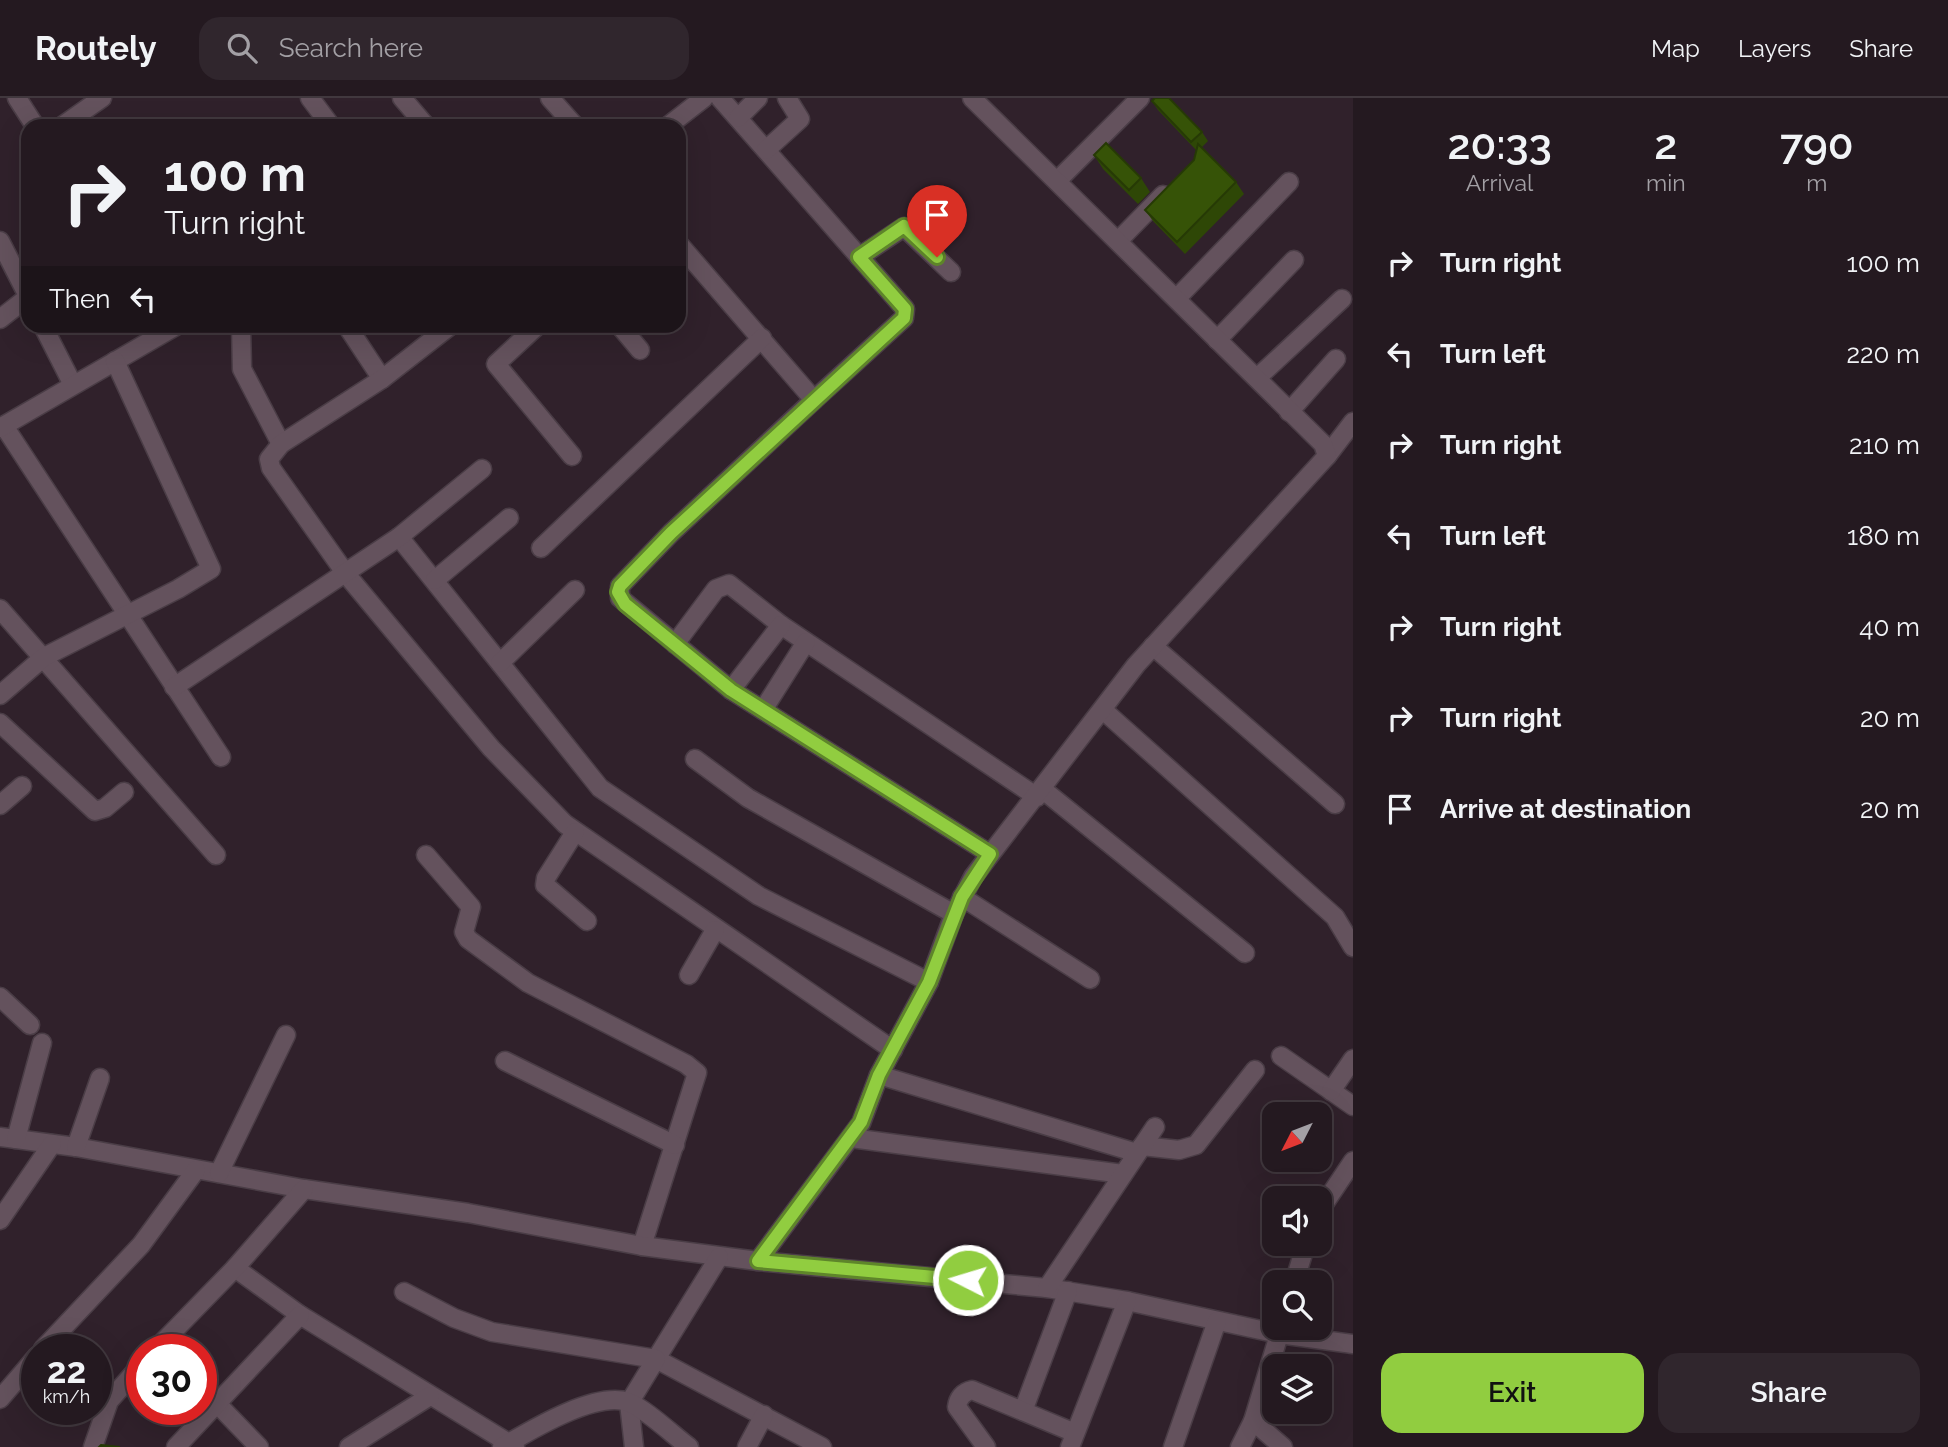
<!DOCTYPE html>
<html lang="en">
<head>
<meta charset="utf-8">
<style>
	body { margin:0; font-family:Raleway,sans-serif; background:#30262d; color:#f1f3f6; height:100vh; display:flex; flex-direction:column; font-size:26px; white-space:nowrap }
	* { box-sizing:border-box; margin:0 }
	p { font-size:23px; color:#a3a0a5 }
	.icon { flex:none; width:38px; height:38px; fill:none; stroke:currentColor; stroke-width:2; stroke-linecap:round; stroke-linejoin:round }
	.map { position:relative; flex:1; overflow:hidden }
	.drawer { display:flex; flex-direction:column; background:#241920; width:595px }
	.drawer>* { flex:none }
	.top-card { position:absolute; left:21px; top:21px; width:665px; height:214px; border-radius:21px; box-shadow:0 7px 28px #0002,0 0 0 2px #41383e; background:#241920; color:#f1f3f6; overflow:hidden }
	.needle { width:46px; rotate:228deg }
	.buttons { position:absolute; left:1262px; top:1004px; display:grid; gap:14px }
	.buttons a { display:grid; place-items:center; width:70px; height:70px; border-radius:14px; background:#241920; box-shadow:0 7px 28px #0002,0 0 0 2px #41383e; font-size:35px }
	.speed { position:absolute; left:21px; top:1236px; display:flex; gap:14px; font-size:35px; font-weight:700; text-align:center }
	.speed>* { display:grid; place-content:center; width:91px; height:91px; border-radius:50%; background:#241920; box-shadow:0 7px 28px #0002,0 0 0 2px #41383e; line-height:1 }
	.speed small { font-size:18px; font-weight:400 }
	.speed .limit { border:10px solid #d22; background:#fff; color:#111 }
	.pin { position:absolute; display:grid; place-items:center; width:60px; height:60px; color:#fff; margin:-72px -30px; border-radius:50% 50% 50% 0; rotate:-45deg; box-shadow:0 0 7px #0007 }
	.pin .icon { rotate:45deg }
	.me { position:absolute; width:77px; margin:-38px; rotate:275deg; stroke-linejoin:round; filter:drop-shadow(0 0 5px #0008) }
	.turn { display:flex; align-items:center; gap:24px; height:147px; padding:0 28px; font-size:32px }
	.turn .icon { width:91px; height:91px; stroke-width:2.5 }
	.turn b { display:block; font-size:49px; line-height:60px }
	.then { display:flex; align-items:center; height:66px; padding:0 28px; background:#0003; gap:14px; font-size:26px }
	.eta { display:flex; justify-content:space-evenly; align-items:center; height:119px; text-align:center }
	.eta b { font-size:42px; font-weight:600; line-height:49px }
	.primary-button { display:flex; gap:14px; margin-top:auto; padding:14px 28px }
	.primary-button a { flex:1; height:80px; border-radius:21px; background:#91cd40; color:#111; font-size:28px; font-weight:600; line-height:80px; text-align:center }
	.primary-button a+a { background:#30262d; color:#f1f3f6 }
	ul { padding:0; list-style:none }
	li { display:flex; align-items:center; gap:21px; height:91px; padding:0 28px }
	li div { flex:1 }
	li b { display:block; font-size:26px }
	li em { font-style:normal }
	header { display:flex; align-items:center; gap:42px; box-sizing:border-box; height:98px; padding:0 35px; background:#241920; border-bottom:2px solid #41383e }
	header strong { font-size:33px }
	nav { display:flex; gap:38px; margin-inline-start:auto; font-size:24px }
	.search { width:490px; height:63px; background:#30262d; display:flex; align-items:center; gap:18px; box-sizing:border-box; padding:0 24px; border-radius:21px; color:#a3a0a5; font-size:26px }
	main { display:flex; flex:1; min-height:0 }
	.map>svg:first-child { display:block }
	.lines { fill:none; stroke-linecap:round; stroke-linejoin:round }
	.minor-casing { stroke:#4a3d46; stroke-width:21 }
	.minor { stroke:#64525d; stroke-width:18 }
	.wall { fill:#2e4706 }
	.building { fill:#365307; stroke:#263a05; stroke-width:2 }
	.route-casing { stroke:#5e852a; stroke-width:18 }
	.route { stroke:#91cd40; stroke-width:12 }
</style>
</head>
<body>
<header>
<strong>Routely</strong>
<div class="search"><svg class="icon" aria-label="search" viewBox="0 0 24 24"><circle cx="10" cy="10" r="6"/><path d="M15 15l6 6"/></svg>Search here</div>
<nav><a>Map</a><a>Layers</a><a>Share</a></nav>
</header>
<main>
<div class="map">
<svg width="1353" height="1349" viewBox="0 0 1353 1349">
	<rect width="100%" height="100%" fill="#30212b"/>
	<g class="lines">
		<defs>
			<g id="minor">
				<polyline points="17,0 35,28"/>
				<polyline points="310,0 331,28"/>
				<polyline points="402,0 426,28"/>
				<polyline points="550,0 575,28"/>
				<polyline points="720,0 905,211 904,220 814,302"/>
				<polyline points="738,20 758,0"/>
				<polyline points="62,28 102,0"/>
				<polyline points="668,28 704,0"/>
				<polyline points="766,52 800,21 787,0"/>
				<polyline points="1058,82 1140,0"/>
				<polyline points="1119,142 1163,97"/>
				<polyline points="0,143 28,198"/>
				<polyline points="679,146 814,302 671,435 620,488 620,500 731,592 990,756"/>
				<polyline points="859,159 904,129 951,174"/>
				<polyline points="1177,200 1289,84"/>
				<polyline points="0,221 28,199"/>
				<polyline points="43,228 73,287"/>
				<polyline points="241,228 242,271 281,346"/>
				<polyline points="347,228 382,281"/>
				<polyline points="450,228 382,281 281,346 269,361 271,370 346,476 491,650 565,726 893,952"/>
				<polyline points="537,228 496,266 572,358"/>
				<polyline points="620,228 640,252"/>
				<polyline points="1217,242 1294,162"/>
				<polyline points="1257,280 1342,201"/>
				<polyline points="1289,314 1336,261"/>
				<polyline points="4,328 221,659"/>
				<polyline points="0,330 176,228"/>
				<polyline points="1327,358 1353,324"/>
				<polyline points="399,439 600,690 759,798 929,884"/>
				<polyline points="541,450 762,240"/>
				<polyline points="435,482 509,420"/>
				<polyline points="0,511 216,757"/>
				<polyline points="675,546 716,491 729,486 781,527 1037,699"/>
				<polyline points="1153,548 1335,706"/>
				<polyline points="500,565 575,492"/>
				<polyline points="174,589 399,439 482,371"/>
				<polyline points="731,592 781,527"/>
				<polyline points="0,597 44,559 178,491 211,471 115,263"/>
				<polyline points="763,612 806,544"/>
				<polyline points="1103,612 1335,819 1353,849"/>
				<polyline points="0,625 95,713 105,710 124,694"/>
				<polyline points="695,661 748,700 954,816"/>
				<polyline points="1042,691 1245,855"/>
				<polyline points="0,707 22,688"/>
				<polyline points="575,734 546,780 545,787 587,823"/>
				<polyline points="426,757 471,809 464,834 468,841 528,885 686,966 697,975 642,1148"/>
				<polyline points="962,799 1090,881"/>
				<polyline points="689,877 715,832"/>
				<polyline points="0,899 30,927"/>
				<polyline points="1281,958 1353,1008"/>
				<polyline points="505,963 675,1047"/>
				<polyline points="879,977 1137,1055"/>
				<polyline points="1331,993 1353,961"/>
				<polyline points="0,1039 76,1049 304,1091 468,1115 642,1148 758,1163 1047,1190 1127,1203 1279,1236 1353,1246"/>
				<polyline points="851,1040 1123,1076"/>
				<polyline points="16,1041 42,945"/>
				<polyline points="1142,1048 1179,1052 1196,1047 1255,972"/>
				<polyline points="76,1049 100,980"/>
				<polyline points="219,1075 286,937"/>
				<polyline points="1320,1112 1353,1063"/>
				<polyline points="0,1122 52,1046"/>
				<polyline points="719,1159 656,1261 822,1349"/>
				<polyline points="758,1163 861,1025 879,977 929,884 954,816 973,779 1136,567 1327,358 1323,346 972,0"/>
				<polyline points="235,1170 300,1217 515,1349"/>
				<polyline points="1294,1185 1306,1146"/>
				<polyline points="1047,1190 1155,1029"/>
				<polyline points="404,1194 454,1220 492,1234 656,1261 629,1305 634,1349"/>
				<polyline points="43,1251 141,1147 196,1072"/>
				<polyline points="156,1251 235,1170 304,1091"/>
				<polyline points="201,1289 259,1349"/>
				<polyline points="0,1301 37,1258"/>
				<polyline points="1023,1313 1068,1193"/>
				<polyline points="1253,1323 1283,1349"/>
				<polyline points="93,1349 109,1303 142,1266"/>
				<polyline points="176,1349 300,1217"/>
				<polyline points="349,1349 430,1298"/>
				<path d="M502,1349C531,1332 595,1293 628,1304C646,1311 673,1337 689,1349"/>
				<polyline points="747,1349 764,1317"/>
				<path d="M986,1349L957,1309C958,1300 963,1294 972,1292L1075,1335"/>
				<polyline points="1070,1349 1127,1203"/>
				<polyline points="1173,1349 1217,1223"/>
				<polyline points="1240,1349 1253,1323 1281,1230"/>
			</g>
		</defs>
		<use href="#minor" class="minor-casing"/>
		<use href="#minor" class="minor"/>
	</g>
	<g class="wall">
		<polygon points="1152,3 1202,34 1208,43 1201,50 1236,84 1244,96 1185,156 1153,123 1145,112 1194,62 1196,52 1158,12"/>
		<polygon points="1094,57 1141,80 1150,94 1138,106 1103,71"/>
	</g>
	<g class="building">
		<polygon points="1155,0 1169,0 1202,34 1191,44 1152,3"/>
		<polygon points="1106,45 1141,80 1129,92 1094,57"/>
		<polygon points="1198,46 1236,84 1177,144 1145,112 1194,62"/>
		<polygon points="101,1347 120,1349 99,1349"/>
	</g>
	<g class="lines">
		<defs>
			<polyline id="route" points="937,159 904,128 859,159 905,211 904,220 671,435 620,488 618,494 625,506 731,592 990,756 962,799 929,884 879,977 861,1024 758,1163 968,1182"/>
		</defs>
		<use href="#route" class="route-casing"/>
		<use href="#route" class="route"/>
	</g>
</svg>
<div class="buttons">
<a><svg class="needle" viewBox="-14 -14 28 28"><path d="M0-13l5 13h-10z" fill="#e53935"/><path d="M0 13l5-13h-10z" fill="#a3a0a5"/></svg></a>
<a><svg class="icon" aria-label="sound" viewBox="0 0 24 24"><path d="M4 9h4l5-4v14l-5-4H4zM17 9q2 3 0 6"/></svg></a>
<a><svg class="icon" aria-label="search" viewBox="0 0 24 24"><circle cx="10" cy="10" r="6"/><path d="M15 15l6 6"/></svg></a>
<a><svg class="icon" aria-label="layers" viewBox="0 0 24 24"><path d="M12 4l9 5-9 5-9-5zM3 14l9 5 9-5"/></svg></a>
</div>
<div class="speed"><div>22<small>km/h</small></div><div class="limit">30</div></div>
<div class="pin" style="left:937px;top:159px;background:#d93025"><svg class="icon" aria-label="arrive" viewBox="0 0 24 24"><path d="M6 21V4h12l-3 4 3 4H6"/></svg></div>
<svg class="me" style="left:968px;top:1182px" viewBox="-20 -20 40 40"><circle r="17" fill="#91cd40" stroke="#fff" stroke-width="3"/><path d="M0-11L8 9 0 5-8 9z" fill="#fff"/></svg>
<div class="top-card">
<div class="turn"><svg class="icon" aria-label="right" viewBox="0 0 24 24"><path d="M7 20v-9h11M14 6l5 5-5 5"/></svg><div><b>100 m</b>Turn right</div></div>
<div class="then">Then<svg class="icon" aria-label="left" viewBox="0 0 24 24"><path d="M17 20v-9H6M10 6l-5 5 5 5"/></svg></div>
</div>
</div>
<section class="drawer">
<div class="eta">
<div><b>20:33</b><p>Arrival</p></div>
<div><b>2</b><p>min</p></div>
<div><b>790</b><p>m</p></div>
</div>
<ul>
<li><svg class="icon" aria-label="right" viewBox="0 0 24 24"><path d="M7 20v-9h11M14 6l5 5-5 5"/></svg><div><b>Turn right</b></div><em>100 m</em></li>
<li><svg class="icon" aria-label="left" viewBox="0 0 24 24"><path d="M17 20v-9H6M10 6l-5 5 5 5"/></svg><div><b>Turn left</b></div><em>220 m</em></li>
<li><svg class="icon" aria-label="right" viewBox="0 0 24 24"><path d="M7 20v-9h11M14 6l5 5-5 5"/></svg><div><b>Turn right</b></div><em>210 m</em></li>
<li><svg class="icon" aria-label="left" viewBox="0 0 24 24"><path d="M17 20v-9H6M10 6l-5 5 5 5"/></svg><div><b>Turn left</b></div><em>180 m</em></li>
<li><svg class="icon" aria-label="right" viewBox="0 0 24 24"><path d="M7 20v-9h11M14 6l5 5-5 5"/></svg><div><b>Turn right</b></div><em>40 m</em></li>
<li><svg class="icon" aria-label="right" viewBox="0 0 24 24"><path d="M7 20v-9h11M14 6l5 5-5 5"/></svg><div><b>Turn right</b></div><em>20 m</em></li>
<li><svg class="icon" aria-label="arrive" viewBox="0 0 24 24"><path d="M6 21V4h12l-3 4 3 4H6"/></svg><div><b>Arrive at destination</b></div><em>20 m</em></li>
</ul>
<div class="primary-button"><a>Exit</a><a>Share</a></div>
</section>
</main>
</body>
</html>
